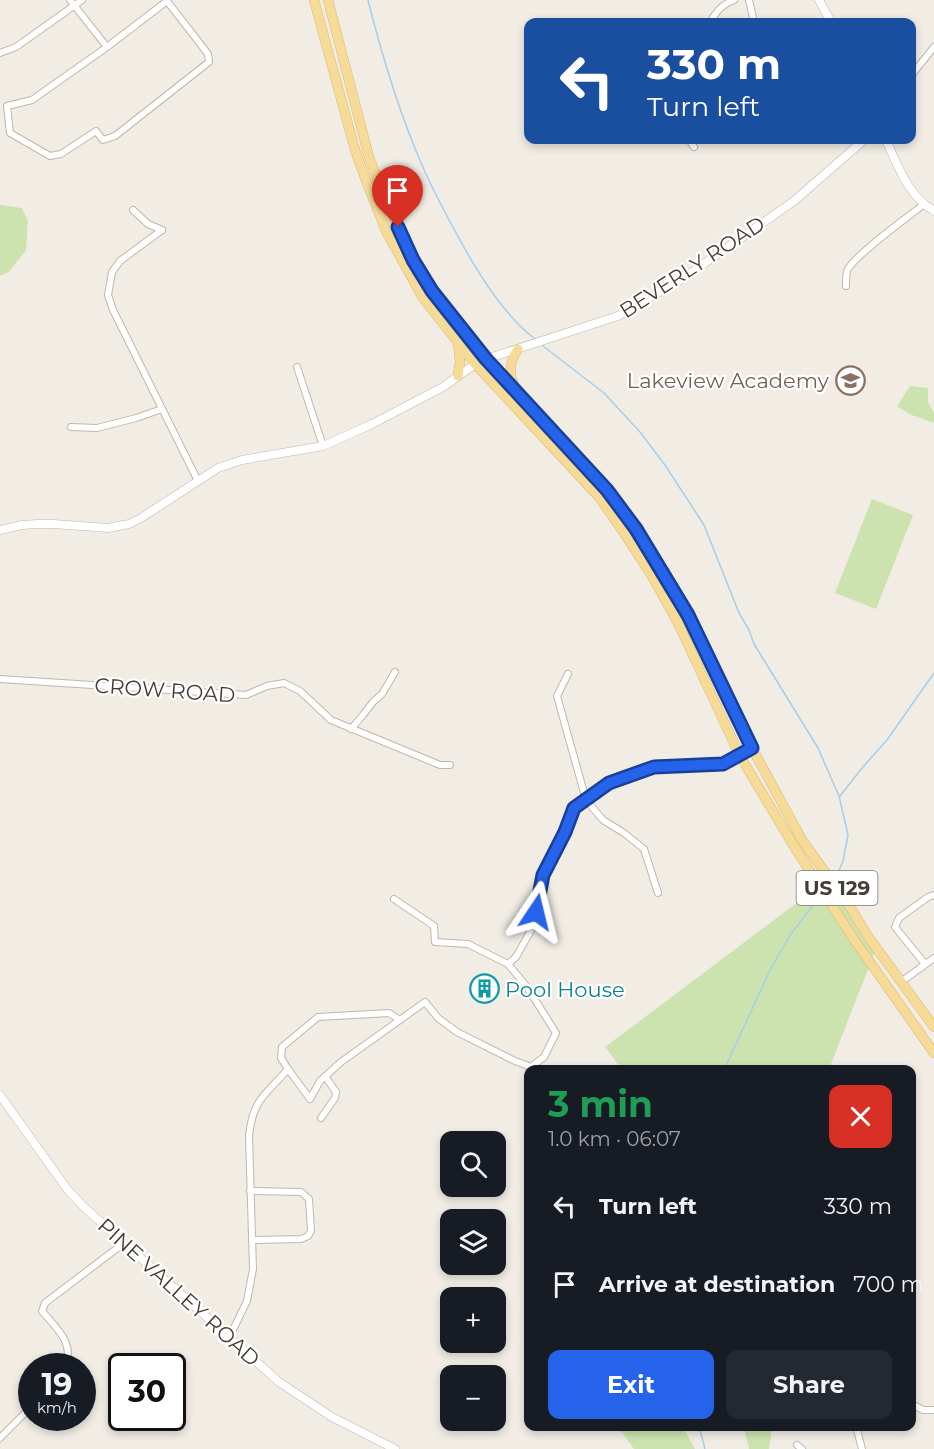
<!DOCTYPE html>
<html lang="en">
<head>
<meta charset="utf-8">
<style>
	body { margin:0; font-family:Montserrat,sans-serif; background:#242831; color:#f1f3f6; height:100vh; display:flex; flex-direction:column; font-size:22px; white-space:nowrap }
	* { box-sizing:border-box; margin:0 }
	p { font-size:20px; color:#9ea1a6 }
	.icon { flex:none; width:33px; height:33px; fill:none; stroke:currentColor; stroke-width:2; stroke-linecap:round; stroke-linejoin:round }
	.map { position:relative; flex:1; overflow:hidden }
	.panel { position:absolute; left:524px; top:1065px; width:392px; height:366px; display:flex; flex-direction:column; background:#171b24; border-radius:12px; box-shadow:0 3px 9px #0003 }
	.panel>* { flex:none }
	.guide { position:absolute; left:524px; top:18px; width:392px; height:126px; border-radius:12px; box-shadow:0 3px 9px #0003; background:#1a4fa0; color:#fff; overflow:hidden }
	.fabs { position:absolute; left:440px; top:1131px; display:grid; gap:12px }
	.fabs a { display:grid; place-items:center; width:66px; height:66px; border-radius:12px; background:#171b24; box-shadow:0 3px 9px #0003; font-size:30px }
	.speed { position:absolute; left:18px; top:1353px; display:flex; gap:12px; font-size:30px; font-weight:700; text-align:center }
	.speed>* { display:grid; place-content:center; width:78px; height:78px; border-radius:50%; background:#171b24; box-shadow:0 3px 9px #0003; line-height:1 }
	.speed small { font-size:15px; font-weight:400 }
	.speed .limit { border:3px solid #111; border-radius:9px; background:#fff; color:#111 }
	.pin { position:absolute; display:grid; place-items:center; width:51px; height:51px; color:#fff; margin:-62px -26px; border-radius:50% 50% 50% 0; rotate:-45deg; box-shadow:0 0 6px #0007 }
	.pin .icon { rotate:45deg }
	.me { position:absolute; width:66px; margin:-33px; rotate:10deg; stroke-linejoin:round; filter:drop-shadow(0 0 4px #0008) }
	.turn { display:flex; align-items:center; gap:21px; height:126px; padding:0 24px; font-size:27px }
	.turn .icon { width:78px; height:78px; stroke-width:2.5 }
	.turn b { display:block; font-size:42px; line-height:51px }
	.round { display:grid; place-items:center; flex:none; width:63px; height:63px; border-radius:12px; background:#242831 }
	.overview { display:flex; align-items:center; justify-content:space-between; height:102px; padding:0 24px }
	h1 { font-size:36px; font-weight:700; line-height:45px; color:#1e9e55 }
	.action { display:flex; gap:12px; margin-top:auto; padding:12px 24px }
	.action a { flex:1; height:69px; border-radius:12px; background:#2563eb; color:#fff; font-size:24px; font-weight:700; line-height:69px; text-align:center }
	.action a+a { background:#242831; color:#f1f3f6 }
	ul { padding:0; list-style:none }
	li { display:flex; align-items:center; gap:18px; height:78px; padding:0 24px }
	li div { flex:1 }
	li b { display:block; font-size:22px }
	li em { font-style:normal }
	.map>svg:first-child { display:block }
	.green { fill:#cce3b0 }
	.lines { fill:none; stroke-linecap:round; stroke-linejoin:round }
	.stream { stroke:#a5ceea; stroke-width:1.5 }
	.minor-casing { stroke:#bfb7ab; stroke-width:8 }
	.tertiary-casing { stroke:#bfb7ab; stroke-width:9 }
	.primary-casing { stroke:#dab76a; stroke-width:10 }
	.minor { stroke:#fff; stroke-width:6 }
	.tertiary { stroke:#fff; stroke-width:8 }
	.primary { stroke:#f6db98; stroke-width:9 }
	.route-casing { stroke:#184099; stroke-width:15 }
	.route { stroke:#2563eb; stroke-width:10 }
	.labels { text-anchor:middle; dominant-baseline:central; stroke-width:4.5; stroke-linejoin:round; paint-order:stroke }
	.shield { fill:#fff; stroke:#7b7772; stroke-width:1.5 }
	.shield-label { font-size:20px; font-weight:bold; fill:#433d35 }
	.street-label { font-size:21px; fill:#433d35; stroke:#fff }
	.education-label { font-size:21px; fill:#785e54; stroke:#fff; text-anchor:end }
	.culture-label { font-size:21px; fill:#0d838f; stroke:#fff; text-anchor:start }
</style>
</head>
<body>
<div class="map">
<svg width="934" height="1449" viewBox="0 0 934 1449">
	<rect width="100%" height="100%" fill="#f1ede5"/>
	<g class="green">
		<polygon points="0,205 22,208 28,221 26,250 9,272 0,276"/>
		<polygon points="910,386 928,388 928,402 934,413 934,423 909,414 897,406"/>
		<polygon points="872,499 913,515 876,609 835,593"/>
		<polygon points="826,881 876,949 829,1069 622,1069 605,1047"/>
		<polygon points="618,1427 683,1427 695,1449 634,1449"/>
		<polygon points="744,1427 772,1427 769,1449 749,1449"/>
	</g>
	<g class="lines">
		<g class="stream">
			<path d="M368,0C382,56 399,112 422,165C433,191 447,216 461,242C480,276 504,315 535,339"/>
			<polyline points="543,346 604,393 640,432 665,465 704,525 739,613 749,630 754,644 818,748 839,796 848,835 843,861 837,875"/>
			<polyline points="840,796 862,768 887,740 934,673"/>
			<polyline points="724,1070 770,970 790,935 814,904"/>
			<polyline points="699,1426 705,1449"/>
		</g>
		<defs>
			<g id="minor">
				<polyline points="70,0 107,47 167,1 208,54 209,62 115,136 103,140 96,131 61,154 50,156 10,133 7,106 32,100 107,47"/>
				<polyline points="749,0 754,22"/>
				<path d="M710,22C717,11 721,5 734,0"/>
				<polyline points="0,53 16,47 82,0"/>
				<polyline points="910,77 934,47"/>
				<polyline points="689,140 694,147"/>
				<polyline points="133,210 148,224 162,230"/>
				<polyline points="162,230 120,261 112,272 108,295 113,310 198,481"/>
				<path d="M846,286C846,281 846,275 847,271C853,256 908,217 923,205"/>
				<polyline points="297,367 323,446"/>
				<polyline points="71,427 97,428 136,418 162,409"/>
				<polyline points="568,674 557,696 586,800 603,820 624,833 644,849 658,893"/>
				<polyline points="0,679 246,695 267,686 284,683 300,691 331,720 440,765 450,765"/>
				<polyline points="351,729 363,715 373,702 382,694 395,672"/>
				<polyline points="508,964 516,957 534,925 543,875 565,832 574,808 609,783 654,767 723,764 752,748"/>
				<polyline points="925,964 895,927 899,918 928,897 934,895"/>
				<polyline points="901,982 934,958"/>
				<polyline points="288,1069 281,1058 282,1047 318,1017 389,1013 400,1020"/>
				<polyline points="321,1118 335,1098 336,1092 325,1076"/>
				<polyline points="250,1191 301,1192 309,1199 311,1231 308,1236 301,1239 252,1240"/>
				<path d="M230,1336L247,1301L253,1269L249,1136C253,1098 266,1095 288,1069L310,1099L320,1081L341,1062L425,1002L438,1018L457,1032L515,1061L531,1067L544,1057L556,1033L527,987L508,964L468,944L435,942L434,926L394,899"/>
				<path d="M66,1366C74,1342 57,1329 42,1311L45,1303L124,1243"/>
				<polyline points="910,1403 923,1410 934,1410"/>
				<polyline points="856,1426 862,1449"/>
				<polyline points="0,1438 32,1406"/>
				<polyline points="797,1445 802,1449"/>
			</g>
			<g id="tertiary">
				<polyline points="819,0 831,22"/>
				<path d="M886,140C898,166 908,196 934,211"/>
				<polyline points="0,530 22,525 37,524 54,524 108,528 129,524 141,518 218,468 242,460 323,446 372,424 443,387 475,364 486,359 618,316 682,279 794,201 864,140"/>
				<polyline points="0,1095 67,1189 85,1208 124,1243 279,1382 332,1417 395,1449"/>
			</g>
			<g id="primary">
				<polyline points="314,0 355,150 367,183 386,231 423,298 475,364 599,497 626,536 652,576 677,621 740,756 795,848 853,938 934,1053"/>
				<polyline points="328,0 369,157 390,211 413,260 432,291 486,359 607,490 636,529 688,615 752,748 802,840 852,910 867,935 934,1027"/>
				<polyline points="458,344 460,361 458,376"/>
				<path d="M514,385C508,372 510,361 518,349"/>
			</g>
		</defs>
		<use href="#minor" class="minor-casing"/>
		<use href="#tertiary" class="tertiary-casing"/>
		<use href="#primary" class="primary-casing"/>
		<use href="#minor" class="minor"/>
		<use href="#tertiary" class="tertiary"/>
		<use href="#primary" class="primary"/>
	</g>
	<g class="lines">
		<defs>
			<polyline id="route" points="398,227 413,260 432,291 486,359 607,490 636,529 688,615 752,748 723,764 654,767 609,783 574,808 565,832 543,875 536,912"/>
		</defs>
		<use href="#route" class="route-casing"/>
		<use href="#route" class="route"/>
	</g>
	<defs>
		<symbol id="school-ring" viewBox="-11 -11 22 22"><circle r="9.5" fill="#fff" stroke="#8d6e63" stroke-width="1.5"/><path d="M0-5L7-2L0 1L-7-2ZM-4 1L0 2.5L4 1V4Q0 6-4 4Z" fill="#8d6e63"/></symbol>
		<symbol id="building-ring" viewBox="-11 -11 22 22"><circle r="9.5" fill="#fff" stroke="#0f9aa8" stroke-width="1.5"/><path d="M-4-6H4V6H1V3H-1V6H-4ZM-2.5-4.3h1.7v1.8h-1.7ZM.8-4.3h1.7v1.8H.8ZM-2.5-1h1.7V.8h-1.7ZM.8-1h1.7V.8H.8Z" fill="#0f9aa8"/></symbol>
	</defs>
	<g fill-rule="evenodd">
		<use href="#school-ring" x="834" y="364" width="33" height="33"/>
		<use href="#building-ring" x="468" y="972" width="33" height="33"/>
	</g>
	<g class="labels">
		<rect class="shield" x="796.5" y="871" width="81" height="34" rx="4.5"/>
		<g class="shield-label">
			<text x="837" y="888">US 129</text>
		</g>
		<g class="street-label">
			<text transform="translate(692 267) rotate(-33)">BEVERLY ROAD</text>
			<text transform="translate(165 690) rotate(4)">CROW ROAD</text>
			<text transform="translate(179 1292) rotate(42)">PINE VALLEY ROAD</text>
		</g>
		<g class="education-label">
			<text x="829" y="380">Lakeview Academy</text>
		</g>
		<g class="culture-label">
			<text x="505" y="989">Pool House</text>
		</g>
	</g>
</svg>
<div class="fabs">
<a><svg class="icon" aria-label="search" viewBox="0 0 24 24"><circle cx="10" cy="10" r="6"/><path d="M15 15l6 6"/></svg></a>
<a><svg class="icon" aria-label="layers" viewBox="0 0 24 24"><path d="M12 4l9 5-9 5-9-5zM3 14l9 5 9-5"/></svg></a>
<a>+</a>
<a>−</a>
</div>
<div class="speed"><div>19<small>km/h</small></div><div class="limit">30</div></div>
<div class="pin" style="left:398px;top:227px;background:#d93025"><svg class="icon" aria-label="arrive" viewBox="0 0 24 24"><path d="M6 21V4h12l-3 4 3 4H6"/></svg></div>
<svg class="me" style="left:536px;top:912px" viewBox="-20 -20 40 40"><path d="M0-17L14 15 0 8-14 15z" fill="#2563eb" stroke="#fff" stroke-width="4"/></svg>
<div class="guide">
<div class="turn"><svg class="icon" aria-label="left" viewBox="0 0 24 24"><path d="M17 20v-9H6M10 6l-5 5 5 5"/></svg><div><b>330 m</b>Turn left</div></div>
</div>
<section class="panel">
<div class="overview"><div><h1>3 min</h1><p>1.0 km · 06:07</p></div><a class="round" style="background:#d93025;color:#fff"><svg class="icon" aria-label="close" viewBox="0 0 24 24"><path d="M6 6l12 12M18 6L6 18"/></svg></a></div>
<ul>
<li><svg class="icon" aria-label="left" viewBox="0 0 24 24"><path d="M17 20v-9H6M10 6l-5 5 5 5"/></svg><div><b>Turn left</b></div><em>330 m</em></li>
<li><svg class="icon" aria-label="arrive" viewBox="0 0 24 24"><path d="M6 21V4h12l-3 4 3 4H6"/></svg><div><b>Arrive at destination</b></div><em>700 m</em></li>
</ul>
<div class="action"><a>Exit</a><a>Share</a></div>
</section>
</div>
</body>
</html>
